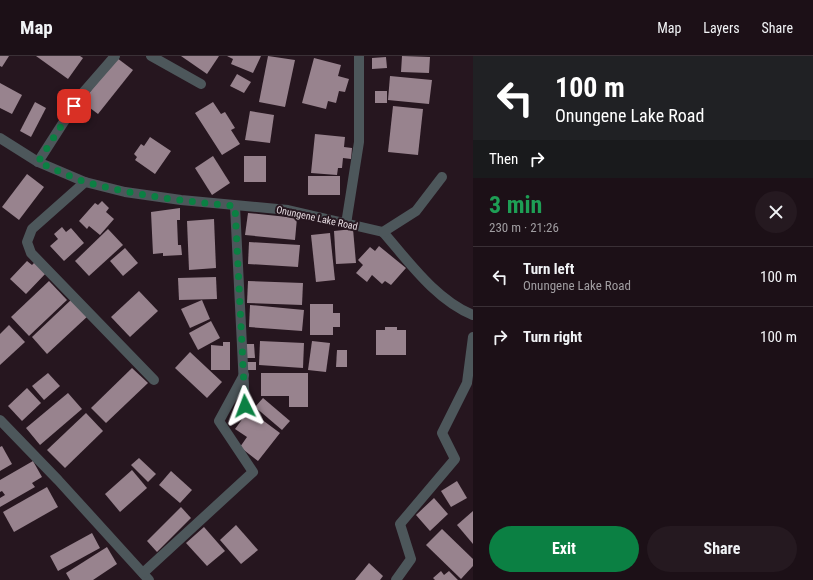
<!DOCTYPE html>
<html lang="en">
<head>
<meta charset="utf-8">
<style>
	body { margin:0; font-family:"Roboto Condensed",sans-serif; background:#251920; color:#f1f3f6; height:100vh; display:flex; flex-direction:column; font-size:15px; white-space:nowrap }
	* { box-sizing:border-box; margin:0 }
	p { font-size:13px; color:#a09da1 }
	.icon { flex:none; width:22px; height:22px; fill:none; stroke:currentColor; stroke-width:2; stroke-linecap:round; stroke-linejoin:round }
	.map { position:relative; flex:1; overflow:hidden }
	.details { display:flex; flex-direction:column; background:#1c1017; width:340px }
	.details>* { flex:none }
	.top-card { background:#202124; color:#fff; overflow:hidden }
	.pin { position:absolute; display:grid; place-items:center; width:34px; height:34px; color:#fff; margin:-17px; border-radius:8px; box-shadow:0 2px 6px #0006 }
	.me { position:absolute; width:44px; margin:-22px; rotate:357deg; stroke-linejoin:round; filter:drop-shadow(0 0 3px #0008) }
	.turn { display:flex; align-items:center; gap:14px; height:84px; padding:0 16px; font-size:18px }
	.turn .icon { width:52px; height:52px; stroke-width:2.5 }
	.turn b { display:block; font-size:28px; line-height:34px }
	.then { display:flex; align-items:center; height:38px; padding:0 16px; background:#0003; gap:8px; font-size:15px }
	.round { display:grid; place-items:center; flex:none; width:42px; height:42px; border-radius:21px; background:#251920 }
	.headline { display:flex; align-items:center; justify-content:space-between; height:68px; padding:0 16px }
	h1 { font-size:24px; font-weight:700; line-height:30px; color:#1e9e55 }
	.button { display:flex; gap:8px; margin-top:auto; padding:8px 16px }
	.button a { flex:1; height:46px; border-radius:24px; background:#0b8043; color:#fff; font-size:16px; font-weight:700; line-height:46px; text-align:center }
	.button a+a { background:#251920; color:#f1f3f6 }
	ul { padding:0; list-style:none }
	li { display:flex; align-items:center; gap:12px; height:60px; padding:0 16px; border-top:1px solid #3a3036 }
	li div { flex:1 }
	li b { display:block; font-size:15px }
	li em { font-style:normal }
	header { display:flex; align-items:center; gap:24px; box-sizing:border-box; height:56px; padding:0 20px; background:#1c1017; border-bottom:1px solid #3a3036 }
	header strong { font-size:19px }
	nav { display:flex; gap:22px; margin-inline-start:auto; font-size:14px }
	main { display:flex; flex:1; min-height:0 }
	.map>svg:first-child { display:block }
	.building { fill:#98838e }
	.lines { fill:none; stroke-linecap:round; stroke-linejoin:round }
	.street { stroke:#4d575b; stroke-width:10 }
	.route { stroke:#0b8043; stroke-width:7; stroke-dasharray:0 12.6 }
	.labels { text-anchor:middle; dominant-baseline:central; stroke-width:4; stroke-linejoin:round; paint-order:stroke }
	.street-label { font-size:10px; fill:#e6dbe1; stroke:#26161f }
</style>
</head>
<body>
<header>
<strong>Map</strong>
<nav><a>Map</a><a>Layers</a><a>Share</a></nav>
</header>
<main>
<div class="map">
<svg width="473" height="524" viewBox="0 0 473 524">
	<rect width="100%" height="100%" fill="#26161f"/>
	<g class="building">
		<polygon points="0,0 9,0 2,11 0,10"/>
		<polygon points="36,0 80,0 83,2 68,23"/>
		<polygon points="181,0 219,0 207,18"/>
		<polygon points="227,0 261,0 253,17 231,8 233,3"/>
		<polygon points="268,0 295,4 285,51 259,46"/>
		<polygon points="402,0 430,1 429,17 401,16"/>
		<polygon points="386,1 387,12 372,13 372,2"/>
		<polygon points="117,2 133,14 98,58 82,46"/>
		<polygon points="314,2 341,9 338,20 349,23 345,36 339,35 336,47 328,45 326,53 302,47"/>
		<polygon points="237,18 251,26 244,37 230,30"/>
		<polygon points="390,20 432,24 429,48 388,44"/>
		<polygon points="0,27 22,39 12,58 0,52"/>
		<rect x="375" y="35" width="12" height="12"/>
		<polygon points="35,46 46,52 31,81 20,75"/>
		<polygon points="213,46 221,58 225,56 235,72 231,74 240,88 222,99 195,57"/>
		<polygon points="393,50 423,53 418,99 388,96"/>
		<polygon points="250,55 274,59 270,87 245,84"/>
		<polygon points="315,78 345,81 344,91 352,92 351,103 343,102 342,112 338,112 337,119 311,117"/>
		<polygon points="150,81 171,95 155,118 135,104 137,101 134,98 141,88 144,90"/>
		<polygon points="213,100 230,127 212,139 195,112"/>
		<rect x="244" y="100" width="22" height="26"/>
		<polygon points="27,118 44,131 19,164 2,151"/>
		<rect x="308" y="120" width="32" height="19"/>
		<polygon points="102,145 109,152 106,156 114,163 100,179 89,170 87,173 79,165 95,147 98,149"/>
		<polygon points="180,152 180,164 177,164 178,189 181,189 182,199 163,200 163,197 153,198 151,156"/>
		<polygon points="248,157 297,162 295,184 245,179"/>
		<polygon points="214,163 216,212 189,214 187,165"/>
		<polygon points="62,171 66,176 71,172 84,187 64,205 50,190 58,183 54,178"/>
		<polygon points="108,173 123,189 89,220 75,205"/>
		<polygon points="353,173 356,207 336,208 334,175"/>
		<polygon points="330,177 335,224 316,226 311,179"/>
		<polygon points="249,186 300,189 298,211 248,208"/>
		<polygon points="379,190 406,212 391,229 385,225 382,228 372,219 367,226 356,217 363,209 358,204 370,191 375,195"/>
		<polygon points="125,192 138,207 123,220 110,205"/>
		<polygon points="27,205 32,209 36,205 47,216 26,238 10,223"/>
		<polygon points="216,221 217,243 179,244 178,222"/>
		<polygon points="49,225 67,244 29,280 11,261"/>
		<polygon points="248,225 303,227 302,249 247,247"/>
		<polygon points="139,235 158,255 130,281 111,261"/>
		<polygon points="73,242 89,259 47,298 32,281"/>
		<polygon points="202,244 210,263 190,272 181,253"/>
		<polygon points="310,248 333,248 333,257 340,257 340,271 333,271 333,279 310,279"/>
		<polygon points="250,249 304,254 302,275 249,271"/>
		<polygon points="211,265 220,282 198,294 189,277"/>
		<polygon points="9,269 25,286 0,309 0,278"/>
		<polygon points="385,271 397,271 397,274 406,274 406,299 376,299 376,274 385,274"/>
		<polygon points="260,285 304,287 303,312 259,309"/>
		<polygon points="312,285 330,287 326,316 308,314"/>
		<polygon points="223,286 230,286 230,314 211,314 211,289 223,290"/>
		<polygon points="246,288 254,288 255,302 246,302"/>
		<polygon points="337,294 347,294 347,311 336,311"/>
		<polygon points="190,296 222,326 207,342 175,312"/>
		<rect x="246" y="306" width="10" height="8"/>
		<polygon points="132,312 148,327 106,367 91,352"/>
		<polygon points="48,317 60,330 44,344 32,330"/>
		<polygon points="261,317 308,317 308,351 289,351 289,340 261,340"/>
		<polygon points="27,332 41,347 22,365 8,350"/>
		<polygon points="68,337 82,353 40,389 26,372"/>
		<polygon points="263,342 290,365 282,374 255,351"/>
		<polygon points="249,354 280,377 258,405 240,391 247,381 235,373"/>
		<polygon points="86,357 103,375 65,412 47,394"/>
		<polygon points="2,390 12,408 0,415 0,391"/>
		<polygon points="139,402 156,418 148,426 131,409"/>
		<polygon points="33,405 42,421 32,427 35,431 0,451 0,442 5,439 2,435 0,436 0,424"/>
		<polygon points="132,414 147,432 120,456 105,438"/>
		<polygon points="171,415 192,434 180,447 159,429"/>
		<polygon points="457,425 467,442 451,451 441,435"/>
		<polygon points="47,431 58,451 14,476 3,456"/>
		<polygon points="434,442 448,458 430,475 416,459"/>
		<polygon points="181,451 191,462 157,496 147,485"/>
		<polygon points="473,455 473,488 457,469"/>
		<polygon points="236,469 258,494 241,508 220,484"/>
		<polygon points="204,471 225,495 207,510 186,487"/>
		<polygon points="442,473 473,503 473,510 461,523 426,489"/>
		<polygon points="92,477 100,492 58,515 50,500"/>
		<polygon points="107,491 117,508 93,524 70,524 66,517"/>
		<polygon points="369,507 383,520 380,524 355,524"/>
		<polygon points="441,515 444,519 449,515 458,524 435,524 433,522"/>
	</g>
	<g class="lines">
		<g class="street">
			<polyline points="151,0 201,28"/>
			<polyline points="0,82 38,106 85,126 125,136 181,144 288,154 383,176"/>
			<polyline points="38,106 81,39 115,0"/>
			<polyline points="85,126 32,173 27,186 31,197 154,324"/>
			<polyline points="235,150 245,350"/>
			<polyline points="346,168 359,86 359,0"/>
			<path d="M383,176C409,206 436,244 473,259"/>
			<polyline points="383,176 416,155 442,121"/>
			<polyline points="0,364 58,424 149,524"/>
			<polyline points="143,517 253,416 219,365 244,319"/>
			<polyline points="396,524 411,503 400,468 455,403 442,377 467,327 473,281"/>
		</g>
	</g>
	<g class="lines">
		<path class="route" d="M74,50L38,106C54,113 70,121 86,126C135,140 185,145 235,150L245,350"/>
	</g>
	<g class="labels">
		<g class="street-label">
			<text transform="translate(317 162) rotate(12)">Onungene Lake Road</text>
		</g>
	</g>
</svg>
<div class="pin" style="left:74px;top:50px;background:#d93025"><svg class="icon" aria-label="arrive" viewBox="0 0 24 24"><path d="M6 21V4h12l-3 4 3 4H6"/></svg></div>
<svg class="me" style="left:245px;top:350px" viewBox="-20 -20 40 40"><path d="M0-17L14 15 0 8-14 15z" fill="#0b8043" stroke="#fff" stroke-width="4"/></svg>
</div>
<section class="details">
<div class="top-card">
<div class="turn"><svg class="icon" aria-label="left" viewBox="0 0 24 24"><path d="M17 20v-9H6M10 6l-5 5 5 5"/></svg><div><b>100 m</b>Onungene Lake Road</div></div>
<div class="then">Then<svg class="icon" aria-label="right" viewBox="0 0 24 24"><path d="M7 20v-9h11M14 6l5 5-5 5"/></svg></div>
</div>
<div class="headline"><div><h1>3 min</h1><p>230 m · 21:26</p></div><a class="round"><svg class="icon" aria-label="close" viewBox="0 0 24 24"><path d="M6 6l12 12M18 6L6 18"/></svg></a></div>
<ul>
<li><svg class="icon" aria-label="left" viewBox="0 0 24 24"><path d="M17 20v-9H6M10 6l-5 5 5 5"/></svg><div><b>Turn left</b><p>Onungene Lake Road</p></div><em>100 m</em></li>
<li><svg class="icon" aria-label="right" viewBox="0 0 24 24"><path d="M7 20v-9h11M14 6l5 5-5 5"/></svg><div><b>Turn right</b></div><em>100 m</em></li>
</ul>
<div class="button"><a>Exit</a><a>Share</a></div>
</section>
</main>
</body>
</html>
